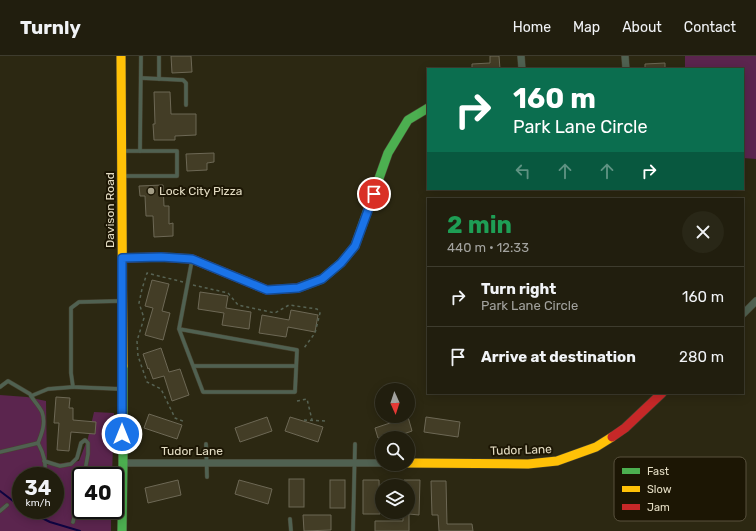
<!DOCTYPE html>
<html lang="en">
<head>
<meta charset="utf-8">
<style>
	body { margin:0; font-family:Rubik,sans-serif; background:#292717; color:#f1f3f6; height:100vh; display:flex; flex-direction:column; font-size:15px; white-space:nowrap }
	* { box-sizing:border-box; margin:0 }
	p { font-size:13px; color:#a2a29e }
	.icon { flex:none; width:22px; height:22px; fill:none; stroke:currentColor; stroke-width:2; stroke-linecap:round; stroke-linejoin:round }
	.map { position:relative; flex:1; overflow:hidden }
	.side { position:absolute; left:427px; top:142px; width:317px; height:196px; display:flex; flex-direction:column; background:#211e0e; border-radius:0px; box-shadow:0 2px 10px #0003,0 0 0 1px #3e3c2e }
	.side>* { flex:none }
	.banner { position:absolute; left:427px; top:12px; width:317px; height:122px; border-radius:0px; box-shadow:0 2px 10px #0003,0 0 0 1px #3e3c2e; background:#0b6e4f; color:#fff; overflow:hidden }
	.needle { width:26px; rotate:177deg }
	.buttons { position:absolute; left:375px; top:327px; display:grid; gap:8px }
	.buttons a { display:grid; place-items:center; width:40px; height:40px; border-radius:50%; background:#211e0e; box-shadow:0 2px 10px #0003,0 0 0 1px #3e3c2e; font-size:20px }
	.speed { position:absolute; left:12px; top:411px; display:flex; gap:8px; font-size:20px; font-weight:700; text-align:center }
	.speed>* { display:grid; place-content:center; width:52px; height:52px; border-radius:50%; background:#211e0e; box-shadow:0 2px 10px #0003,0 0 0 1px #3e3c2e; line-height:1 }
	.speed small { font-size:10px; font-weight:400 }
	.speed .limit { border:2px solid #111; border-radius:6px; background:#fff; color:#111 }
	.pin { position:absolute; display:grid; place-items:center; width:34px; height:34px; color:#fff; margin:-17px; border:2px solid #fff; border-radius:50%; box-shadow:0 1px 4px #0007 }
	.me { position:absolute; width:44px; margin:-22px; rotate:0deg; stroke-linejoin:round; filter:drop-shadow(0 0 3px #0008) }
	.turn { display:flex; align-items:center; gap:14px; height:84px; padding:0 20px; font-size:18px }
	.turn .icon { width:52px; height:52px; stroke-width:2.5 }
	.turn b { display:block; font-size:28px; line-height:34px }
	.lanes { display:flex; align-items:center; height:38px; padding:0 20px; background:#0003; justify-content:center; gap:20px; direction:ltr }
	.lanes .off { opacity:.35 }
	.round { display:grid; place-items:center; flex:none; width:42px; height:42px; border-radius:21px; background:#292717 }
	.head { display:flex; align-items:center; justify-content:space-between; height:68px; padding:0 20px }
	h1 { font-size:24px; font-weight:700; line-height:30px; color:#1e9e55 }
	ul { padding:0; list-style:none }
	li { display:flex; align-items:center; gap:12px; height:60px; padding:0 20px; border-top:1px solid #3e3c2e }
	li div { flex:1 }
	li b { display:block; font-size:15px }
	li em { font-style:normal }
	header { display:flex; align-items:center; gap:24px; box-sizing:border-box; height:56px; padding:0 20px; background:#211e0e; border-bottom:1px solid #3e3c2e }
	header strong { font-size:19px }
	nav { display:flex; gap:22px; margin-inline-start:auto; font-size:14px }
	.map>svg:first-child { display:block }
	.green { fill:#5b254e; fill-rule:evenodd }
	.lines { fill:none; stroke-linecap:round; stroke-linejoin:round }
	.stream { stroke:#0e0441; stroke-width:2 }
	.building { fill:#433d26; stroke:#6d6855 }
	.lane-casing { stroke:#484331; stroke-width:4.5 }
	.street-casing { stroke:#484331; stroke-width:8 }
	.fast-casing { stroke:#484331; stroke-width:10 }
	.slow-casing { stroke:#484331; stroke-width:10 }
	.jam-casing { stroke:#484331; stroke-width:10 }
	.path { stroke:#576354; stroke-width:1.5; stroke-dasharray:3 3; stroke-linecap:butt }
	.lane { stroke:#506151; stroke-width:3.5 }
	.street { stroke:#506151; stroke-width:7 }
	.fast { stroke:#4caf50; stroke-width:9 }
	.slow { stroke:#ffc107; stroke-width:9 }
	.jam { stroke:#c62828; stroke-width:9 }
	.route-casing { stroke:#114b97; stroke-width:10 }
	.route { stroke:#1a73e8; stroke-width:7 }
	.poi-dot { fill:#a39d85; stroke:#1c1604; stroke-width:1.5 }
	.labels { text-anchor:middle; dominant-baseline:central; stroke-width:4; stroke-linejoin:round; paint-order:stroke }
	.poi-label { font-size:12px; fill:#e3dcc3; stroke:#1c1604; text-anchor:start }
	.street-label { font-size:12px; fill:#e3dcc3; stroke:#1c1604 }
	.key { fill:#1c1604; stroke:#58513d; stroke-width:1 }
	.key-label { font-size:11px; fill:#e3dcc3 }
</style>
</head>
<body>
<header>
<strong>Turnly</strong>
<nav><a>Home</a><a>Map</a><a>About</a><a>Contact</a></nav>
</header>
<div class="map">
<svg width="756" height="475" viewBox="0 0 756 475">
	<rect width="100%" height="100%" fill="#2c2812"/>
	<g class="green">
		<polygon points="685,0 756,0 756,103 743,102 743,13 685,13"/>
		<path d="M0,339L27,341L46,345L47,409L79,405L88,382L94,356L114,357L112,420H81V454H111V475H0ZM21,420H55V454H21Z"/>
	</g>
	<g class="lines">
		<g class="stream">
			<polyline points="0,435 21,451"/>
			<polyline points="26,454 50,466 80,475"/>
		</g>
	</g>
	<g class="building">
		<polygon points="171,0 191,0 192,16 172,17"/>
		<polygon points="490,0 499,0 500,13 472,13 472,8 490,7"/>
		<polygon points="665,7 665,13 645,13 645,8"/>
		<polygon points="154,36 170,36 171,58 196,58 196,79 175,80 175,84 154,84 153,68 155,68"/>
		<polygon points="214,97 214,106 207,107 207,114 187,115 186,98"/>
		<polygon points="163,129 164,150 169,150 169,168 173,167 173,180 154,181 153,160 146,160 145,140 140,140 139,130"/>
		<polygon points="152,224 169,228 162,255 170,257 163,284 145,279 153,252 145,250"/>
		<polygon points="200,236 228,240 226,252 251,256 249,273 222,269 224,257 198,253"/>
		<polygon points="291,254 318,259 315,276 288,271 286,281 259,277 262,259 289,264"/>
		<polygon points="161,292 169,316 180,313 189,339 172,345 164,320 153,323 149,312 148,313 143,298"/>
		<polygon points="56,341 70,342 69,352 73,352 73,364 96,366 95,378 71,376 69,395 57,394 59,367 54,367"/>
		<polygon points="149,358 182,369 177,383 144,372"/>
		<polygon points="267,361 272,375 240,386 235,372"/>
		<polygon points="290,361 323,371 318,386 285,375"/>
		<polygon points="408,361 412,375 392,382 378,382 375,372"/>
		<polygon points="426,361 460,366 458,381 424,376"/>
		<rect x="289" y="423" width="15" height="28"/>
		<polygon points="178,424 181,439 148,447 145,432"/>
		<polygon points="239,424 272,433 268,448 235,438"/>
		<rect x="330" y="424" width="15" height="28"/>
		<polygon points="363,424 379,424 380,458 363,458"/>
		<polygon points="404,424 420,424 419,459 409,458 409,475 375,475 375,465 403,465 403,456 408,456 408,430 404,430"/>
		<polygon points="431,425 446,425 447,468 472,468 473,475 439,475 438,459 432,459"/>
		<polygon points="303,459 331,459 331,474 304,475"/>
	</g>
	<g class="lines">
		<defs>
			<g id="lane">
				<polyline points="159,0 159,23"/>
				<polyline points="141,22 183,24 186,27 186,49"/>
				<polyline points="123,95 177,95 177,120 123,120"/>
				<polyline points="140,95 141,0"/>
				<polyline points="120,245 79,246 71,252 71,317 73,331 121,333"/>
				<polyline points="179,273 297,294 295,336 203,336 179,273 192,204"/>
				<polyline points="194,310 296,310"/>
				<path d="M0,331L8,325L30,338L31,340C34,345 39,350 42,356C46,367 42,377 38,387"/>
				<polyline points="31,340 48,333 73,331"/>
				<polyline points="206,388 207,421"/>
				<path d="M0,396L38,387C43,396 48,410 43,420"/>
				<polyline points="44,405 60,410 71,408 77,402 81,387 85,384 88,387 88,398 84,420"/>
				<polyline points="16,438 21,434"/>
				<polyline points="0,455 7,449"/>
				<polyline points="290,463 291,475"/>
				<polyline points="73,466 81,434"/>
				<polyline points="353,475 355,388"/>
			</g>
			<g id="street">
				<polyline points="521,0 522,13"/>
				<polyline points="625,0 626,13"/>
				<polyline points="743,258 756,245"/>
				<polyline points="123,407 382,407"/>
			</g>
			<g id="fast">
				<polyline points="303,230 322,223 341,207 355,190 388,97 408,64 428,52"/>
				<polyline points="122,475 123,407 123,310"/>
			</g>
			<g id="slow">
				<polyline points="121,0 123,310"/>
				<polyline points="408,407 528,408 557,405 596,391 612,381"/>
			</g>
			<g id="jam">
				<polyline points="122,202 161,201 192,203 267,234 298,232 303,230"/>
				<polyline points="612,381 625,372 662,337"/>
			</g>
		</defs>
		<use href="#lane" class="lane-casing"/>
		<use href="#street" class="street-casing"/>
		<use href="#fast" class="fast-casing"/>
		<use href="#slow" class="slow-casing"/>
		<use href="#jam" class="jam-casing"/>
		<g class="path">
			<polyline points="183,226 147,217 142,233 139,247 144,262 137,285 138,300 147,326 161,333 175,362 185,366"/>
			<polyline points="193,229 228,237 238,249 275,257 289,249 317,253 320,257 315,277 304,292"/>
			<polyline points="297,345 307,343 312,364"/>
			<polyline points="304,364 325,365"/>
		</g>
		<use href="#lane" class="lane"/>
		<use href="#street" class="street"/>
		<use href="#fast" class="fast"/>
		<use href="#slow" class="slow"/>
		<use href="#jam" class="jam"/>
	</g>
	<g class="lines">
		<defs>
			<polyline id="route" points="122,378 122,202 161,201 192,203 267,234 298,232 322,223 341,207 355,190 374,138"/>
		</defs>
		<use href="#route" class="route-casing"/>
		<use href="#route" class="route"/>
	</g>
	<circle class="poi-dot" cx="151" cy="135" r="4"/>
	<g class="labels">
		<g class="poi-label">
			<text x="159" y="135">Lock City Pizza</text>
		</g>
		<g class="street-label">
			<text transform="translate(110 154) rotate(-90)">Davison Road</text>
			<text transform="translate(521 394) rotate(-2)">Tudor Lane</text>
			<text x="192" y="395">Tudor Lane</text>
		</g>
	</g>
	<rect x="614" y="401" width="132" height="64" rx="6" class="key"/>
	<rect x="622" y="412" width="18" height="6" fill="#4caf50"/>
	<rect x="622" y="430" width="18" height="6" fill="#ffc107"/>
	<rect x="622" y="448" width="18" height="6" fill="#c62828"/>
	<g class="key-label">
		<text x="647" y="419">Fast</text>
		<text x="647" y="437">Slow</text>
		<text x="647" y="455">Jam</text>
	</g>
</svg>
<div class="buttons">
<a><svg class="needle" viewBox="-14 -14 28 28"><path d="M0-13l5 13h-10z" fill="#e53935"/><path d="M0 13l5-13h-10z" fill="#a2a29e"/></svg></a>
<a><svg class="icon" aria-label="search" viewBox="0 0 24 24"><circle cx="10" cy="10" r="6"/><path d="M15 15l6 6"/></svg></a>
<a><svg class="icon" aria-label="layers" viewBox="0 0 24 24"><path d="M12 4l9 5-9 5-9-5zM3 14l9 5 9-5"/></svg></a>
</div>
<div class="speed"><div>34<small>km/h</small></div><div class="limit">40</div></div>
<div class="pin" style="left:374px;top:138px;background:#d93025"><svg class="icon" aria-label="arrive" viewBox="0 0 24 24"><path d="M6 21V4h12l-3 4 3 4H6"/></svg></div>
<svg class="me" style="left:122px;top:378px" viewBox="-20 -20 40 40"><circle r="17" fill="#1a73e8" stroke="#fff" stroke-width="3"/><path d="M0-11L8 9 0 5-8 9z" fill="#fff"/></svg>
<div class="banner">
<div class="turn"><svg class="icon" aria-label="right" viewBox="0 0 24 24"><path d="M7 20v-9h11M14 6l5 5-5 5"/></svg><div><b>160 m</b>Park Lane Circle</div></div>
<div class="lanes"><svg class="icon off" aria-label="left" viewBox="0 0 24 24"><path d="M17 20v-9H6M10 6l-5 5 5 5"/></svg><svg class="icon off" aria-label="ahead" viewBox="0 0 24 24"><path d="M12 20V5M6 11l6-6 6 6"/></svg><svg class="icon off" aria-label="ahead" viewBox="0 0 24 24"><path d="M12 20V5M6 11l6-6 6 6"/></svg><svg class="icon" aria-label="right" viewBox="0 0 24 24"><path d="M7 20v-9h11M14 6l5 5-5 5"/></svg></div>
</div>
<section class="side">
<div class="head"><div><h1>2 min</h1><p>440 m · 12:33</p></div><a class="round"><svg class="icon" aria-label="close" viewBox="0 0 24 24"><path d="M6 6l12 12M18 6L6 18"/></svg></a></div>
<ul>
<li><svg class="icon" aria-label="right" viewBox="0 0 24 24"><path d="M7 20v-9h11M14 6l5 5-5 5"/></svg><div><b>Turn right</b><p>Park Lane Circle</p></div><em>160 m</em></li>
<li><svg class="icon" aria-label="arrive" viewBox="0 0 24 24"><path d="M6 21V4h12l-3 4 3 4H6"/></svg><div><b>Arrive at destination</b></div><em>280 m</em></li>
</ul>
</section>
</div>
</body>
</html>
